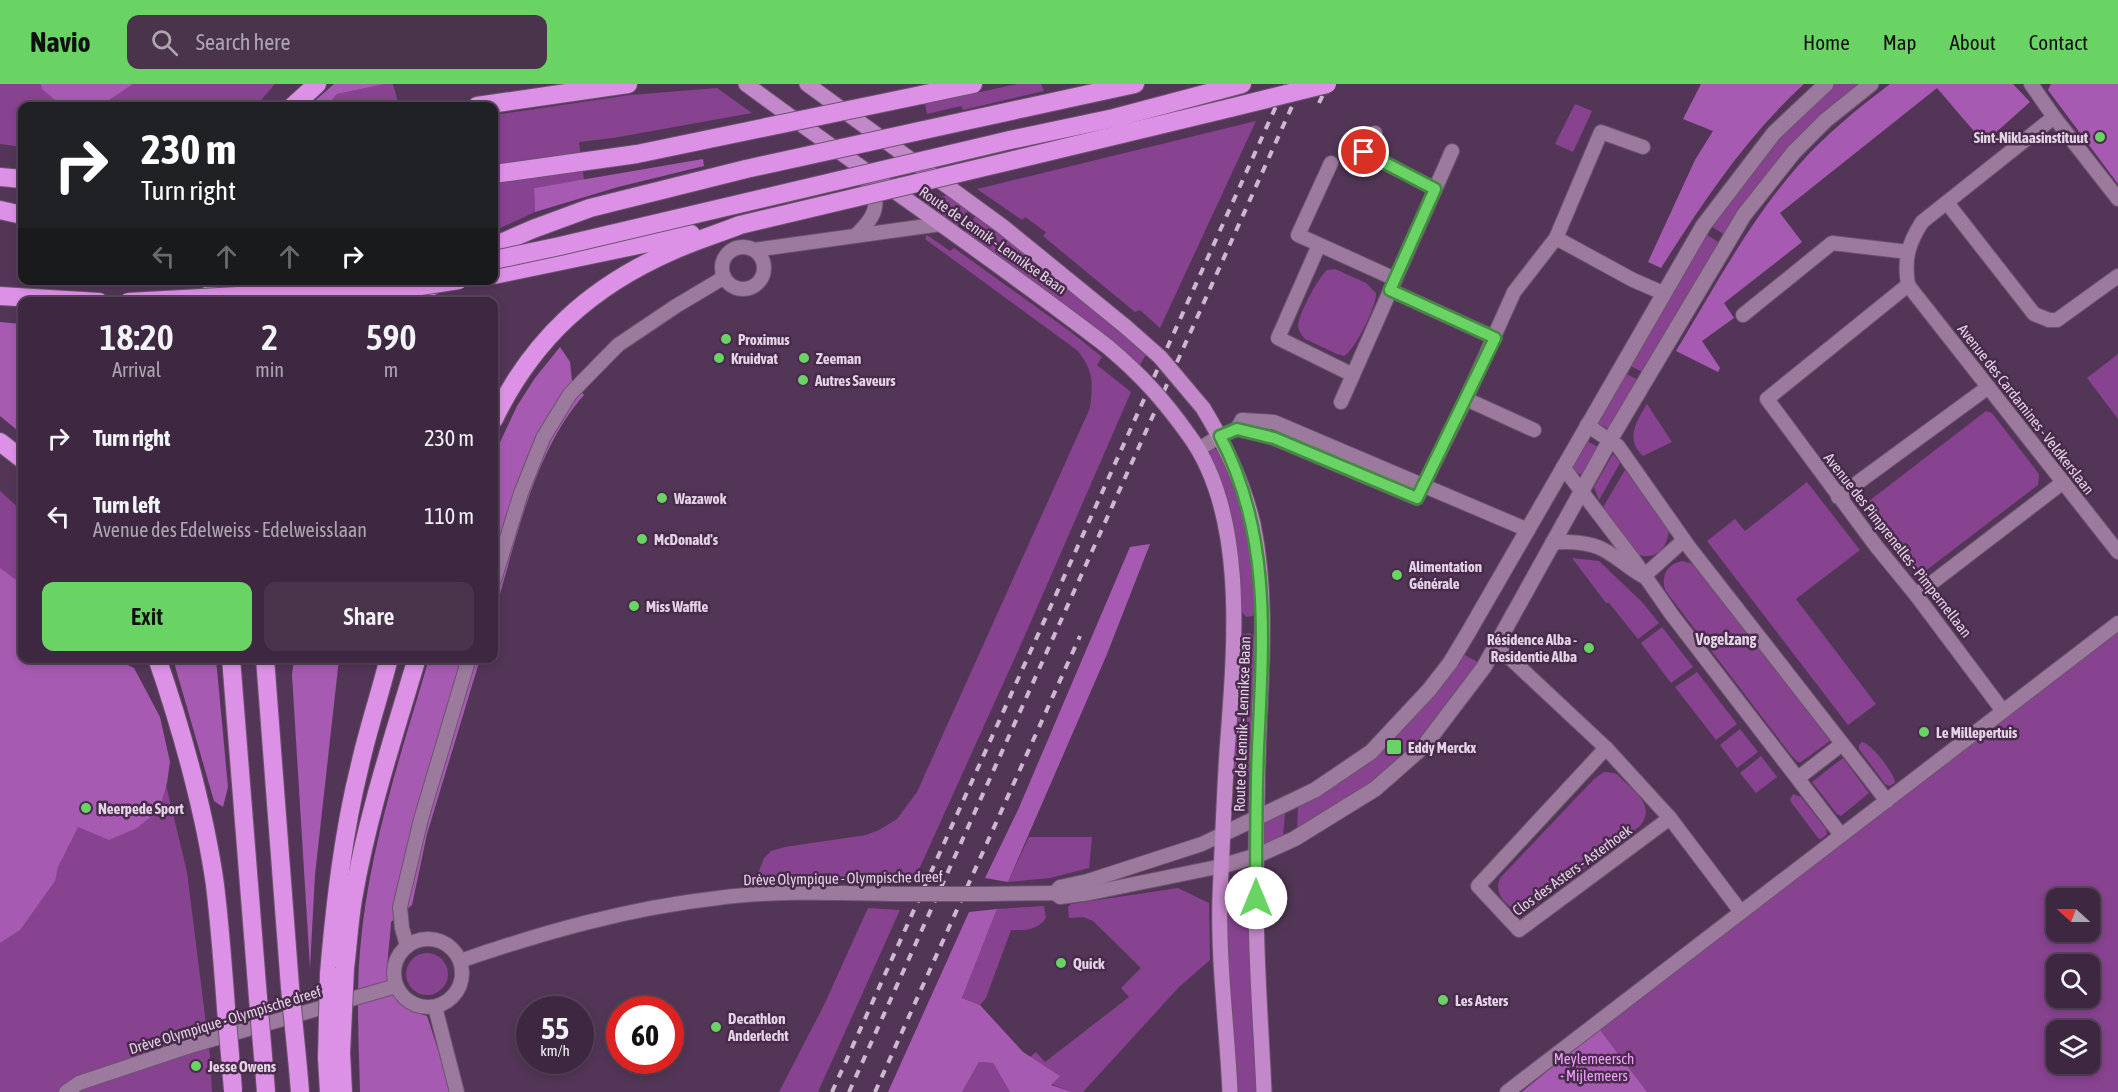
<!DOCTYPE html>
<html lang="en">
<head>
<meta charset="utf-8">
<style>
	body { margin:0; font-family:"Asap Condensed",sans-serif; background:#49344c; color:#f1f3f6; height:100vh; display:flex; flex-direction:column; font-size:22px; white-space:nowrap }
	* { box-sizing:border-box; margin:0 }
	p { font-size:20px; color:#ada6b1 }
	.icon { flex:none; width:33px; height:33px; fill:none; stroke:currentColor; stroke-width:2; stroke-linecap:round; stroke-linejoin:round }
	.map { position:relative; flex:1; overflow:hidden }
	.side { position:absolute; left:18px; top:213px; width:480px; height:366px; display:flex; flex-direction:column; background:#3e2841; border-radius:12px; box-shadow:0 3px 9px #0003,0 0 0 2px #57445a }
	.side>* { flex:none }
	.hud { position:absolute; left:18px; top:18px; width:480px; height:183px; border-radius:12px; box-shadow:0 3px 9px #0003,0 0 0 2px #57445a; background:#202124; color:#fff; overflow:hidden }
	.needle { width:39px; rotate:291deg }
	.tools { position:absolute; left:2046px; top:804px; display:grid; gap:12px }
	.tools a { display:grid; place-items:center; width:54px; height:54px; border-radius:12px; background:#3e2841; box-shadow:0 3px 9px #0003,0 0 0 2px #57445a; font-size:30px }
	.speed { position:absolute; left:516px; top:912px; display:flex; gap:12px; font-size:30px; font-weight:700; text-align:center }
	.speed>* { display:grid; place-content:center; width:78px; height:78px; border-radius:50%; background:#3e2841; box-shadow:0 3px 9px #0003,0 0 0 2px #57445a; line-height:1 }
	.speed small { font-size:15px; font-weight:400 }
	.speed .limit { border:9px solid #d22; background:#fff; color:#111 }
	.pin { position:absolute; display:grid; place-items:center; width:51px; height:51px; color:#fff; margin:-26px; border:3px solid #fff; border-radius:50%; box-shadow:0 2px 6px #0007 }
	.me { position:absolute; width:66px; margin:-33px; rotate:0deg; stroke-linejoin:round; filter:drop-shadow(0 0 4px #0008) }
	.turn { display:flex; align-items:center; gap:21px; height:126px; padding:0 24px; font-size:27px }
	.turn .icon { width:78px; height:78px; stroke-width:2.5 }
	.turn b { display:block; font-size:42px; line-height:51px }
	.lanes { display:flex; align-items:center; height:57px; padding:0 24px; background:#0003; justify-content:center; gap:30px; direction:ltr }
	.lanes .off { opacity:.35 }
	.eta { display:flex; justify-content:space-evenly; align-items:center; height:102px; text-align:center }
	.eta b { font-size:36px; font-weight:600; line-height:42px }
	.button { display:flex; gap:12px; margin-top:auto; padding:12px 24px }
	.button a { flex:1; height:69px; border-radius:12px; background:#69d464; color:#111; font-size:24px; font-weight:600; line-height:69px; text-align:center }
	.button a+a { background:#49344c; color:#f1f3f6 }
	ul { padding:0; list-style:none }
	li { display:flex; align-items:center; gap:18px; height:78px; padding:0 24px }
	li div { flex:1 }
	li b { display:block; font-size:22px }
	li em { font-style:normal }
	header { display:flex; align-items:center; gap:36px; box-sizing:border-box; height:84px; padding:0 30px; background:#69d464; color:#111 }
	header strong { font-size:28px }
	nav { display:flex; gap:33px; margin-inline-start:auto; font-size:21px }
	.search { width:420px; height:54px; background:#49344c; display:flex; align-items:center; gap:15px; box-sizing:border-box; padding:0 21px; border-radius:12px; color:#ada6b1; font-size:22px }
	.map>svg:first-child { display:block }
	.green { fill:#874290; fill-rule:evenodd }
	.forest { fill:#a75ab1 }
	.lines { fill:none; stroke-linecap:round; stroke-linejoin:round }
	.street-casing { stroke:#6c536e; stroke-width:16 }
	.secondary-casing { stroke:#6c536e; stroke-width:17 }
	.primary-casing { stroke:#6c536e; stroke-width:17 }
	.highway-casing { stroke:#6c536e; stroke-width:20 }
	.street { stroke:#9b7a9e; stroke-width:14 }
	.secondary { stroke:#9b7a9e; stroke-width:15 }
	.primary { stroke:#c388c9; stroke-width:15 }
	.highway { stroke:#dd91e6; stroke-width:18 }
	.rail { stroke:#cdb9cf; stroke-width:4; stroke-dasharray:8 8; stroke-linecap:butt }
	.street-bridge-casing { stroke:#6c536e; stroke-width:16; stroke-linecap:butt }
	.primary-bridge-casing { stroke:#6c536e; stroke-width:17; stroke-linecap:butt }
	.highway-bridge-casing { stroke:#6c536e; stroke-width:20; stroke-linecap:butt }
	.street-bridge { stroke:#9b7a9e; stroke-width:14 }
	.primary-bridge { stroke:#c388c9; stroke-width:15 }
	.highway-bridge { stroke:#dd91e6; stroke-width:18 }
	.route-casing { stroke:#448a41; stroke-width:15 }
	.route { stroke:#69d464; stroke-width:10 }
	.poi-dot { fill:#69d464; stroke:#482b4b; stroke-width:2 }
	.labels { text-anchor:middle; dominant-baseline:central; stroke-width:5; stroke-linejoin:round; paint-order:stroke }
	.poi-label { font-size:15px; font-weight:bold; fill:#e4d2e6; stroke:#482b4b; text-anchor:start }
	.street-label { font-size:15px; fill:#e4d2e6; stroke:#482b4b }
	.park-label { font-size:15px; fill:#efa1f9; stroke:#482b4b }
	.neighbourhood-label { font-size:16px; font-weight:bold; fill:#e4d2e6; stroke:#482b4b }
</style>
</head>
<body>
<header>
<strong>Navio</strong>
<div class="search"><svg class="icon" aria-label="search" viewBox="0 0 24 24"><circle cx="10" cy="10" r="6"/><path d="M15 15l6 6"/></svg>Search here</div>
<nav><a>Home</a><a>Map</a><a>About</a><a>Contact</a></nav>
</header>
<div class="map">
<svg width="2118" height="1008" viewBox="0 0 2118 1008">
	<rect width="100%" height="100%" fill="#533657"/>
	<g class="green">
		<polygon points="0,0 275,0 256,22 22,22 22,63 0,60"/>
		<polygon points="385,0 393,0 399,22 327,22 337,10"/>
		<polygon points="1017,0 1041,0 1044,7 963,26 961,22 927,30 925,20"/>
		<polygon points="1832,0 1861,0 1725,151 1709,141 1771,59"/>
		<polygon points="717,4 752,29 613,54 579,58 584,96 534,104 535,128 494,147 494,31 630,11"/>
		<polygon points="1575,20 1592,27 1573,68 1555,60"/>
		<polygon points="1256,37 1160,244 1140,226 1135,228 1043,152 1046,148 1025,133 1022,136 977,105"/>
		<polygon points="949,111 969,125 956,144 919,118"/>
		<polygon points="977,130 1148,267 1139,283 963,149"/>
		<polygon points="1704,149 1720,159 1644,289 1627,280"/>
		<path d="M927,151L950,167L954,164L1071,248L1102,273L1097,281L1131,308L1022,558L916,792L820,795L768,793L760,790L759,787L764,774L771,767L785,763L866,751L879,746L897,735L917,708L1090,324C1093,299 1094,288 1078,267L925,155Z"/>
		<path d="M1335,185L1366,199L1376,209C1377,221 1355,266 1344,272L1337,270L1305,255C1301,251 1299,247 1298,242C1298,231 1319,192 1327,186Z"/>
		<polygon points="2118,270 2118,335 2087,294"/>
		<polygon points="1622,288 1641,297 1609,345 1597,339"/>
		<path d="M1647,320L1672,358L1643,372C1625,355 1636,338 1647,320Z"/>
		<polygon points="1986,327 1992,329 2039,390 2038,401 1924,488 1915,486 1870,428 1868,422 1869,417"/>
		<polygon points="1585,356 1600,364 1583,392 1569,384"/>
		<polygon points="1213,365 1219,365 1240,418 1249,454 1254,483 1256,528 1253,532 1246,533 1239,524 1206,375 1209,368"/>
		<polygon points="1613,370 1620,379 1599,416 1594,403"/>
		<path d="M1625,386L1669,446C1667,465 1656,477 1636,470L1602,425Z"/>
		<polygon points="1807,398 1860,466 1796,515 1876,620 1848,641 1707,457 1735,435 1745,447"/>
		<polygon points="0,407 22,427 22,574 120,575 156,659 187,788 210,972 212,1008 0,1008"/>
		<polygon points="1572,474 1599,477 1642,518 1659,539 1638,555 1609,519 1606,519"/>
		<path d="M1682,477L1690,479L1697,483L1830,657L1801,678H1798L1791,671L1665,506C1661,491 1667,480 1682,477Z"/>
		<path d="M2118,542V1008H1522L1599,945ZM2056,814H2090V848H2056ZM2056,880H2090V914H2056ZM2056,946H2090V980H2056Z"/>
		<polygon points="1662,543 1693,583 1671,599 1641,559"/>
		<polygon points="1249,549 1255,552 1258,559 1250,687 1233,692 1239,557 1243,550"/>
		<polygon points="1461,569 1481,580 1428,649 1376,697 1297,747 1298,722 1333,702"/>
		<polygon points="1697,588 1737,640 1716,656 1675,603"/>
		<polygon points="1740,645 1758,668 1737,684 1720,661"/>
		<path d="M1862,658C1871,659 1895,690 1895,699L1889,702L1885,700L1859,665V661Z"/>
		<polygon points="1761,672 1777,693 1756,709 1740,689"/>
		<polygon points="1843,674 1869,709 1841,732 1837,730 1812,698"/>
		<path d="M1604,688L1615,689L1619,692C1633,707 1657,721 1640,742L1533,823L1524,828C1509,826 1491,809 1501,793L1594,695Z"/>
		<polygon points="1793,710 1801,713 1826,745 1827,750 1821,755 1818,754 1791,718 1790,715"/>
		<polygon points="1285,729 1283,754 1265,760 1263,758 1264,739"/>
		<polygon points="1029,753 1092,753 1089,784 1050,794 1008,798"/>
		<polygon points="1178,804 1209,819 1210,876 1179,903 1083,1008 1072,1008 1051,1000 1059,992 1030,973 1036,968 1045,978 1129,913 1121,904 1141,884 1093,837 1083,833 1069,834 1068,823 1071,820"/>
		<polygon points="1249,813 1257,1008 1234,1008 1226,817"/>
		<path d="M1044,822L1046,834C1036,847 1026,846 1011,846L986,914L980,921L962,914L997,825Z"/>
		<polygon points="868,824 900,826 818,1008 779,1008 824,921"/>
		<circle cx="427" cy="890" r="21"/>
		<polygon points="979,978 993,979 1010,1008 962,1008"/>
	</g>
	<g class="forest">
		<polygon points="41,0 133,0 106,18 96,22 61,21 42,5"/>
		<polygon points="334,0 385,0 337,10 327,22 309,22"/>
		<path d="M1701,0H1804C1746,53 1703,118 1661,184L1648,178L1695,76L1713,47L1683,35Z"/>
		<path d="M1890,0H2013L2030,18L1984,59L1937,4L1780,129L1802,158L1724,219L1734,234L1702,257L1720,284L1718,288L1676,267C1714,204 1749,138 1797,83C1825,51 1857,25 1890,0Z"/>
		<polygon points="2051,0 2118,0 2118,100 2048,6"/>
		<polygon points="703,75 704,82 618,103 535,128 534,104"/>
		<polygon points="0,238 22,240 22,350 0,332"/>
		<path d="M560,263L570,278L572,297L584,311C534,367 515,460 494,531V371L517,322L535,294Z"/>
		<polygon points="1150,460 1107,570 1008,798 985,794 1018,726 1130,463"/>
		<polygon points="0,484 19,498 22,502 22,574 115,575 134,584 160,633 170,678 167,699 159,726 137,744 109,756 78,743 58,783 55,797 20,846 0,859"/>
		<polygon points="173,575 216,575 228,703 223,723 214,717"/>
		<polygon points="294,575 339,575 315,791 310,884 292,591"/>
		<path d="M429,575H480L427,750L412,821L391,838C389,882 374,914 427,932L441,975L450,1008H360C359,961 356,913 360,867C368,767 401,670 429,575Z"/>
		<polygon points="997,825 962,914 980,921 1023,968 1060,992 1051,1001 1072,1008 1010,1008 993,979 979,978 962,1008 888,1008 969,828"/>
		<polygon points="1599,945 1647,1008 1522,1008"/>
	</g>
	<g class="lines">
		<defs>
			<g id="street">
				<polyline points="2031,0 2054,33 2118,115"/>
				<path d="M2054,33L1922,138C1908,160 1904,175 1908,201L2118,468"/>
				<polyline points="1375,49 1364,68 1435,105"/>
				<polyline points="1331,79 1298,151 1395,195"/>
				<polyline points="1948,120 2034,230 2049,236 2057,236 2118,192"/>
				<path d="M856,151C885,124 878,112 858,84"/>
				<polyline points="1556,154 1601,48 1643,63"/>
				<polyline points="1319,161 1278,254 1353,291"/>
				<circle cx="743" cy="184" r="21"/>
				<polyline points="754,166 941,140"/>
				<polyline points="1908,201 1767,315 1876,462 1916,511 2003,627"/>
				<polyline points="1390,206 1495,254"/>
				<polyline points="1743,231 1832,159 1908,168"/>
				<polyline points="1466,315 1534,346"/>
				<polyline points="1341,318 1452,67"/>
				<polyline points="1587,341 1618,362 1689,463 1887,717"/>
				<polyline points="1237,345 1274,354 1417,414 1466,315 1514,208 1556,154 1633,196 1663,209"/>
				<polyline points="1199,365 1220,352 1237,345 1242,336 1274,338 1528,446"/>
				<polyline points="1563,383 1633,475 1672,531 1841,751"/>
				<polyline points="1838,413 1987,304"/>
				<path d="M1552,459C1568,457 1590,458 1604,466C1618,473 1629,485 1643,492"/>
				<polyline points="1644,492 1684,456"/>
				<polyline points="494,496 521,409 543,354 570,310 618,261 676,222 723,194"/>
				<polyline points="1916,511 2062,399"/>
				<polyline points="1495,564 1512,576 1606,664 1670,734 1741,828"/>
				<polyline points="1606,664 1478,802 1519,846 1670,734"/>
				<polyline points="1798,694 1842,660"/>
				<polyline points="1055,809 1060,803 1088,797 1202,760 1223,750"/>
				<polyline points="984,810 1055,809 1060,813 1090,809 1222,782"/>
				<circle cx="428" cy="889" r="34"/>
				<polyline points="407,862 402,844 400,823 421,735 469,574"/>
				<path d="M460,877C544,848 629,824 718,814C779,806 840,809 901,810"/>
				<polyline points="435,923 457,1008"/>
				<polyline points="66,1008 79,999 190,962 396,902"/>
				<polyline points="1507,1008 2118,539"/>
			</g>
			<g id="secondary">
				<polyline points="1223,750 1315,706 1371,668 1429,606 1450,579 1468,549 1703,142 1774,49 1826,0"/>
				<polyline points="1222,782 1256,772 1294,755 1375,705 1424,662 1484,583 1610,356 1744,131 1794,68 1826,36 1871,0"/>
			</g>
			<g id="primary">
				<path d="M746,0C866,89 990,172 1108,263"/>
				<polyline points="807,0 1002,142 1126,243"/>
				<path d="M1203,324C1225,360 1243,398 1253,440C1267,507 1262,576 1259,644C1257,696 1256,747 1256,799C1255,868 1261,939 1264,1008"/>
				<path d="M1188,350C1249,432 1234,571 1227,668C1224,716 1222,765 1220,813C1218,878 1227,943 1230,1008"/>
			</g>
			<g id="highway">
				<polyline points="921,11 973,0"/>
				<polyline points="293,22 317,0"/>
				<polyline points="477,22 628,0"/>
				<polyline points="965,37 1135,0"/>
				<polyline points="1010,56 1114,34 1242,0"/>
				<polyline points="1014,76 1230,24"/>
				<polyline points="0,93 22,95"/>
				<polyline points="0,126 22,131"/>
				<polyline points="494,162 533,145 590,124 746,85"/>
				<polyline points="494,191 691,150"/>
				<polyline points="330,207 387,196"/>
				<polyline points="0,212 99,218"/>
				<polyline points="211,218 213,196"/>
				<polyline points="411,218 438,197"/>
				<path d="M494,335C533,255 590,203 672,167C694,157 717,150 740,141"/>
				<polyline points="0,358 22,375"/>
				<path d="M157,574C181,643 205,729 215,801C220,842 223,883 226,924"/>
				<polyline points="231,574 258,914"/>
				<polyline points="265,574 290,903"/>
				<path d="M345,884C348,861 349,838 353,815C367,733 393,654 417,574"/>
				<path d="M329,890C335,820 343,749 360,681C368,645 380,610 389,574"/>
				<polyline points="341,969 343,1008"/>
				<polyline points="327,974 329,1008"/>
				<polyline points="298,984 300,1008"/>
				<polyline points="265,995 266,1008"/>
			</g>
		</defs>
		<use href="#street" class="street-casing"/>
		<use href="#secondary" class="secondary-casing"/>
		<use href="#primary" class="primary-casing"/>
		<use href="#highway" class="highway-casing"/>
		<use href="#street" class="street"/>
		<use href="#secondary" class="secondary"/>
		<use href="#primary" class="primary"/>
		<use href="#highway" class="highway"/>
		<g class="rail">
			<polyline points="1319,19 1328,0"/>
			<polyline points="832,1008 1286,0"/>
			<polyline points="849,1008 1302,0"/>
			<polyline points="875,1008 1080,552"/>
		</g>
		<defs>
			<polyline id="street-bridge" points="901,810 984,810"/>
			<g id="primary-bridge">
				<polyline points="1126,243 1160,273 1203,324"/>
				<path d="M1108,263C1141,291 1163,315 1188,350"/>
			</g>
			<g id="highway-bridge">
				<polyline points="1230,24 1327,0"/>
				<polyline points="746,85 965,37"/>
				<polyline points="494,90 637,70 921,11"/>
				<polyline points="740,141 1014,76"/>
				<polyline points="494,176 560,162 1010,56"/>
				<polyline points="242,196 268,212"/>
				<polyline points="362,211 459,196"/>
				<polyline points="128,218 330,207"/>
				<polyline points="290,903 298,984"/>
				<polyline points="258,914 265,995"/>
				<polyline points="226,924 233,1006"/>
				<polyline points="341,969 345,884"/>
				<polyline points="327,974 329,890"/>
			</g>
		</defs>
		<use href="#street-bridge" class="street-bridge-casing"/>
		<use href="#primary-bridge" class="primary-bridge-casing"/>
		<use href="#highway-bridge" class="highway-bridge-casing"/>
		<use href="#street-bridge" class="street-bridge"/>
		<use href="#primary-bridge" class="primary-bridge"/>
		<use href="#highway-bridge" class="highway-bridge"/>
	</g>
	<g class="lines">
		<defs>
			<path id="route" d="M1256,814C1256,764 1256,714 1258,664C1263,556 1272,451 1220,352L1237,345L1274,354L1417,414L1495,254L1390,206L1435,105L1364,68"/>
		</defs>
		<use href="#route" class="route-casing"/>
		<use href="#route" class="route"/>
	</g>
	<g class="poi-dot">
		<circle cx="2100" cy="53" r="6"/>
		<circle cx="726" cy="255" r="6"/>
		<circle cx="719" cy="274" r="6"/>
		<circle cx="804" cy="274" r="6"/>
		<circle cx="803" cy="296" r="6"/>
		<circle cx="662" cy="414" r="6"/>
		<circle cx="642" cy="455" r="6"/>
		<circle cx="1397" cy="491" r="6"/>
		<circle cx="634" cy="522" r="6"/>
		<circle cx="1589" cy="564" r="6"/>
		<circle cx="1924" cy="648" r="6"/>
		<rect x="1386" y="655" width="16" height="16" rx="3"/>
		<circle cx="86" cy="724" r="6"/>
		<circle cx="1061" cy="879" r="6"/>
		<circle cx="1443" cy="916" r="6"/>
		<circle cx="716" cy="943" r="6"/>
		<circle cx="196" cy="982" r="6"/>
	</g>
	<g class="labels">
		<g class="poi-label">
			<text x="2088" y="53" text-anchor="end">Sint-Niklaasinstituut</text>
			<text x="738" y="255">Proximus</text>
			<text x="731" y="274">Kruidvat</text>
			<text x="816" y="274">Zeeman</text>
			<text x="815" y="296">Autres Saveurs</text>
			<text x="674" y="414">Wazawok</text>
			<text x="654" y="455">McDonald's</text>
			<text x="1409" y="482">Alimentation<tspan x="1409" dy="17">Générale</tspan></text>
			<text x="646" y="522">Miss Waffle</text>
			<text x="1577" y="555" text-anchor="end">Résidence Alba -<tspan x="1577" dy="17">Residentie Alba</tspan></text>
			<text x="1936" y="648">Le Millepertuis</text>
			<text x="1408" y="663">Eddy Merckx</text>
			<text x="98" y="724">Neerpede Sport</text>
			<text x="1073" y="879">Quick</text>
			<text x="1455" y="916">Les Asters</text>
			<text x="728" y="934">Decathlon<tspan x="728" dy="17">Anderlecht</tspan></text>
			<text x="208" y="982">Jesse Owens</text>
		</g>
		<g class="street-label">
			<text transform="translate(993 156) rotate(35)">Route de Lennik - Lennikse Baan</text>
			<text transform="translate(2026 325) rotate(52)">Avenue des Cardamines - Veldkerslaan</text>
			<text transform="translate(1898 461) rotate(52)">Avenue des Pimprenelles - Pimpernellaan</text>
			<text transform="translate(1242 640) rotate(-88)">Route de Lennik - Lennikse Baan</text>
			<text transform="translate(1572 786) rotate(-36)">Clos des Asters - Asterhoek</text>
			<text transform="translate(843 794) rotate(-1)">Drève Olympique - Olympische dreef</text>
			<text transform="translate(225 936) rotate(-17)">Drève Olympique - Olympische dreef</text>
		</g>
		<g class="park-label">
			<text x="1594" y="974">Meylemeersch<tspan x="1594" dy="17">- Mijlemeers</tspan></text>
		</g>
		<g class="neighbourhood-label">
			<text x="1726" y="555">Vogelzang</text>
		</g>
	</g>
</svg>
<div class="tools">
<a><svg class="needle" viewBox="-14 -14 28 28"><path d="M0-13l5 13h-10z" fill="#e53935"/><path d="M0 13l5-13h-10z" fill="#ada6b1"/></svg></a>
<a><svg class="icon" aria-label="search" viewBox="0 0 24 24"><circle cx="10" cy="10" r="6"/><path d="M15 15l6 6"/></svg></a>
<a><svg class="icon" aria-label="layers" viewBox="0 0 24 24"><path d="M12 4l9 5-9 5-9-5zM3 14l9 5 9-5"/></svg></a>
</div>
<div class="speed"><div>55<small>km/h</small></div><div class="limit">60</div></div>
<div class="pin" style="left:1364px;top:68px;background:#d93025"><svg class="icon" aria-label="arrive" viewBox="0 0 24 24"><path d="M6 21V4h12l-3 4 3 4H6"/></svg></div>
<svg class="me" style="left:1256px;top:814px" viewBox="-20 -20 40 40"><circle r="19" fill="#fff"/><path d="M0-13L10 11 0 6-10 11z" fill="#69d464"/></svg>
<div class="hud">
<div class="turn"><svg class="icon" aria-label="right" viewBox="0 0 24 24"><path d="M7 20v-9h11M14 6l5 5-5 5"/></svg><div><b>230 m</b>Turn right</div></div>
<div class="lanes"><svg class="icon off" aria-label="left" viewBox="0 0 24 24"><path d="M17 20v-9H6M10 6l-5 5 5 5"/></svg><svg class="icon off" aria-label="ahead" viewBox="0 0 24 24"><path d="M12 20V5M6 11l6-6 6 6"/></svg><svg class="icon off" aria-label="ahead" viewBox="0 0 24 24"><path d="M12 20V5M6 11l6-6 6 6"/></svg><svg class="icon" aria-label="right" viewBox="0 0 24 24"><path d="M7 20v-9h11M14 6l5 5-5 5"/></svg></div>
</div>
<section class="side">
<div class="eta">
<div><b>18:20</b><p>Arrival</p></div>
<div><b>2</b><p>min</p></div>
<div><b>590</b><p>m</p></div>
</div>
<ul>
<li><svg class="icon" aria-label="right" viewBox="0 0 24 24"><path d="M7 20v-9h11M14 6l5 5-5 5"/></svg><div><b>Turn right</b></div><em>230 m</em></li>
<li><svg class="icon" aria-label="left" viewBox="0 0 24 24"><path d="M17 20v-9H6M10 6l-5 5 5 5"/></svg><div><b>Turn left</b><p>Avenue des Edelweiss - Edelweisslaan</p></div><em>110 m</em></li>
</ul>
<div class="button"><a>Exit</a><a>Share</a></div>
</section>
</div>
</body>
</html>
